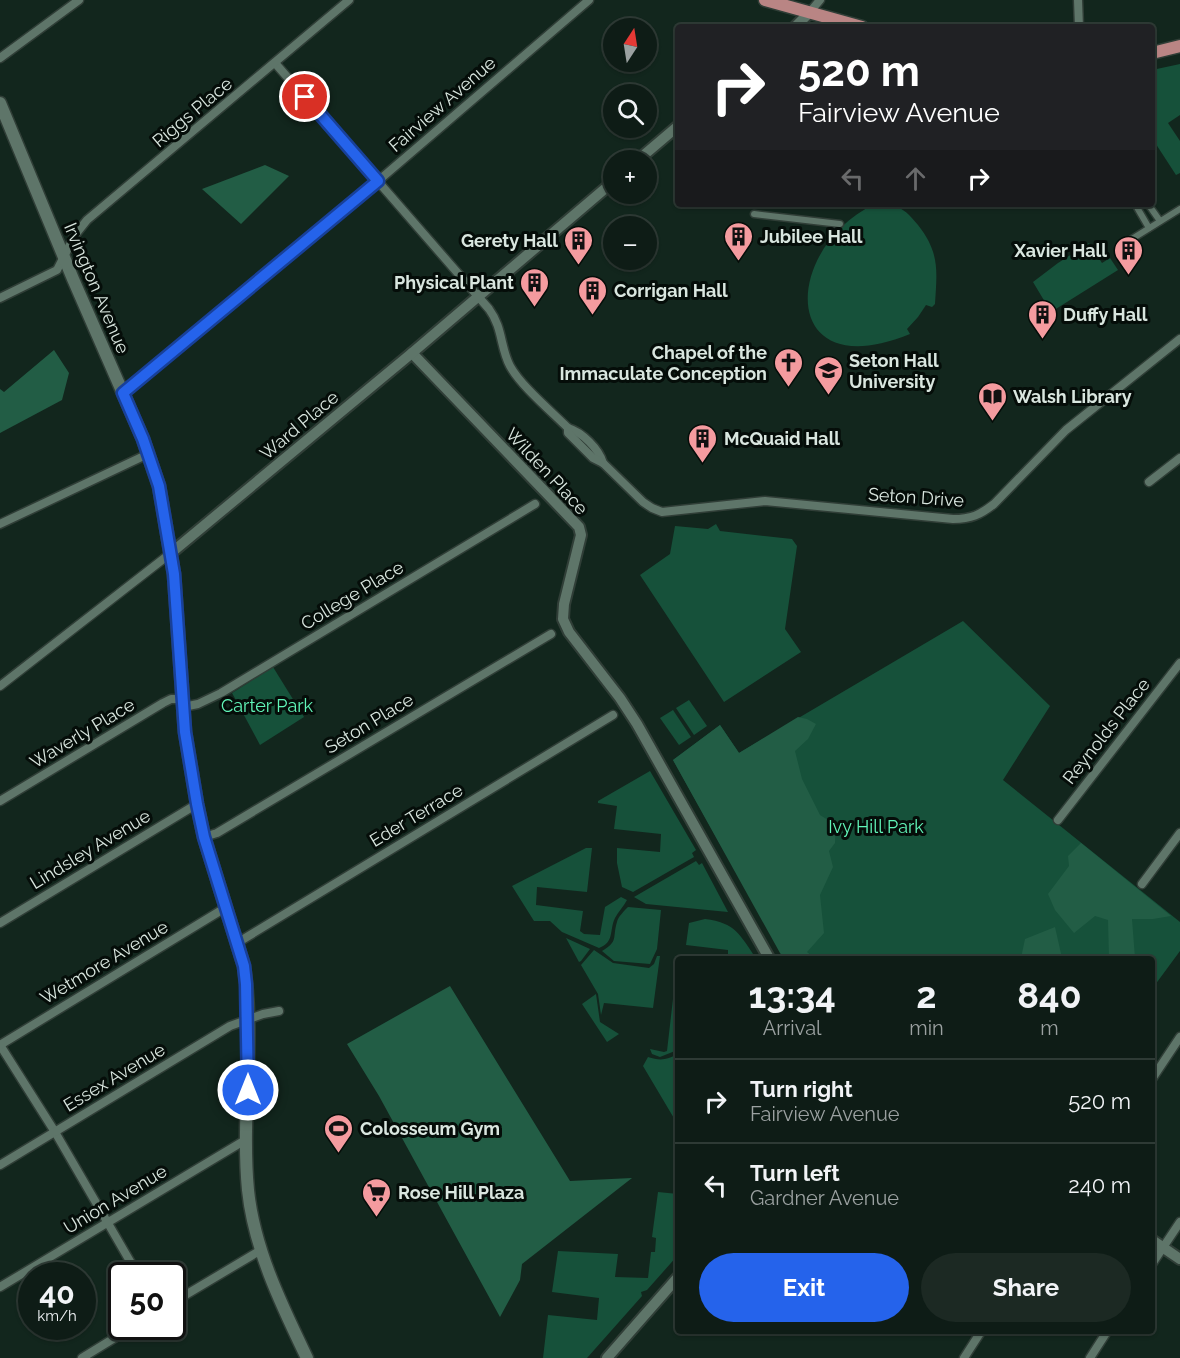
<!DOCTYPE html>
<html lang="en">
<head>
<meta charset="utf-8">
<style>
	body { margin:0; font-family:Raleway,sans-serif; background:#1c2923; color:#f1f3f6; height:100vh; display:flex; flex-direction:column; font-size:22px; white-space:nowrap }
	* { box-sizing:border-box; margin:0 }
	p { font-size:20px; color:#9ba1a1 }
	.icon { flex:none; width:33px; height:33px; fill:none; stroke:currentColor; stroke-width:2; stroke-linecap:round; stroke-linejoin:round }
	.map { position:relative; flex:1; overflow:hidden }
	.panel { position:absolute; left:675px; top:956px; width:480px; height:378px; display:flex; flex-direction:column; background:#0e1c16; border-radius:6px; box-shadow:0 2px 4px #0004,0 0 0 2px #2e3a35 }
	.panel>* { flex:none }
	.guide { position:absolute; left:675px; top:24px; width:480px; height:183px; border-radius:6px; box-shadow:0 2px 4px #0004,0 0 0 2px #2e3a35; background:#202124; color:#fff; overflow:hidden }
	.needle { width:39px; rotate:12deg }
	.buttons { position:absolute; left:603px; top:18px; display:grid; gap:12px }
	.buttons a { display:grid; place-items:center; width:54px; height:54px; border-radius:50%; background:#0e1c16; box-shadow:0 2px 4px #0004,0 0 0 2px #2e3a35; font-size:30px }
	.speed { position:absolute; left:18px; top:1262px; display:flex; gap:12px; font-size:30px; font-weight:700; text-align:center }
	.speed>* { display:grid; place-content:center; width:78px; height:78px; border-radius:50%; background:#0e1c16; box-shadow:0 2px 4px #0004,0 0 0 2px #2e3a35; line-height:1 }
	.speed small { font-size:15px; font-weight:400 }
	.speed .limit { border:3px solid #111; border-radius:9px; background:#fff; color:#111 }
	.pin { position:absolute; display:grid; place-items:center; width:51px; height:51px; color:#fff; margin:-26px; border:3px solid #fff; border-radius:50%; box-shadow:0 2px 6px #0007 }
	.me { position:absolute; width:66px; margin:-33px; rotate:0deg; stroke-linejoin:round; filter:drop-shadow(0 0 4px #0008) }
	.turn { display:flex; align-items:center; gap:21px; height:126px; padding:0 24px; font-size:27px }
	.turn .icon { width:78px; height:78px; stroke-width:2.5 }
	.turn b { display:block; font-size:42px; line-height:51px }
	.lanes { display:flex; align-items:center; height:57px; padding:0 24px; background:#0003; justify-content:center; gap:30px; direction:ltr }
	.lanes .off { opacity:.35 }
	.eta { display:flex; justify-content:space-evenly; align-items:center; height:102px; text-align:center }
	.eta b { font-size:36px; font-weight:700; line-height:42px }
	.primary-button { display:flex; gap:12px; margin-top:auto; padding:12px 24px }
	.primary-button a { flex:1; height:69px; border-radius:36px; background:#2563eb; color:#fff; font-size:24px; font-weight:700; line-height:69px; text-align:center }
	.primary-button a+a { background:#1c2923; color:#f1f3f6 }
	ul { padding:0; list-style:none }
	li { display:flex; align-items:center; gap:18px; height:84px; padding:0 24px; border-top:2px solid #2e3a35 }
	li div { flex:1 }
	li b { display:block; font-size:22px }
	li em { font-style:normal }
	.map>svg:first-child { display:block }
	.green { fill:#16513a }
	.forest { fill:#225d45 }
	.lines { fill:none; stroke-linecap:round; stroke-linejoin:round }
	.pedestrian-casing { stroke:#303e37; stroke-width:9 }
	.minor-casing { stroke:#303e37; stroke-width:11 }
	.tertiary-casing { stroke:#303e37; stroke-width:14 }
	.secondary-casing { stroke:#303e37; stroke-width:15 }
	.primary-casing { stroke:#303e37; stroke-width:15 }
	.pedestrian { stroke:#5e7569; stroke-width:6 }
	.minor { stroke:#5e7569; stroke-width:8 }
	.tertiary { stroke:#5e7569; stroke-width:10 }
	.secondary { stroke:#5e7569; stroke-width:12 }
	.primary { stroke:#b98584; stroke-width:12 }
	.route-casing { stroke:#184099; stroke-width:15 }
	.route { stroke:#2563eb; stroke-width:10 }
	.labels { text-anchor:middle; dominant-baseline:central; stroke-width:6; stroke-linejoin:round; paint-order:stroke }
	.street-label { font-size:18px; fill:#d9e6df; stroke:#050d09 }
	.poi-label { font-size:18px; font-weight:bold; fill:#d9e6df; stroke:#050d09; text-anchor:start }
	.park-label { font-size:18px; fill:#61f6b9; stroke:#050d09 }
</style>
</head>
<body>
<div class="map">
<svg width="1180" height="1358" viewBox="0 0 1180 1358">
	<rect width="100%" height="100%" fill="#12261d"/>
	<g class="green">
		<polygon points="1180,64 1180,115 1168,123 1180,141 1180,173 1176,175 1152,138 1152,70"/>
		<path d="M875,204C898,204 904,208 918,225C940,253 937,271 935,304L932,307L926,305L918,317L907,329L910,334C778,388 782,248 875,204Z"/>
		<polygon points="1089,243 1102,263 1110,258 1118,270 1051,312 1033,282 1058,263"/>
		<polygon points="716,524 720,531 792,539 797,546 785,629 801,652 724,702 640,575 670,554 675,526 708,529"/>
		<polygon points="963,621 1050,706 1003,780 1180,922 1180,951 1152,989 1152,958 784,958 673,760 720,725 739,753"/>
		<polygon points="273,667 304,717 260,745 232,693"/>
		<polygon points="689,700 707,726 694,735 676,708"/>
		<polygon points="673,710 691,737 679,745 660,718"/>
		<polygon points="650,771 696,850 692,853 694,857 633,892 622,887 617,863 617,848 660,852 661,834 614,829 617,806 598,803 598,801"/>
		<path d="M586,848H592L587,892L537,887L536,905L583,911L580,931L584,934L600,935L605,907L621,897L627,900C624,906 618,912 615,918C609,930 615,942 599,948L562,932L550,921H534L512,886Z"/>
		<polygon points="696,861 699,865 702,863 728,912 646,904 634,897"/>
		<path d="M628,907L661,910L657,949L650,964L614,961L602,951C619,941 612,938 617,922C618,917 624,911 628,907Z"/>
		<path d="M705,919C736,923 739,934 756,958H728V950L686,945L689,923Z"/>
		<polygon points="566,938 590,949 581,961 579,962"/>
		<polygon points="594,950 613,963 649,968 654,964 657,956 660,956 653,1008 604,1003 601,1015 598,994 581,965"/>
		<polygon points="677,964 678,1046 675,1051 660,1057 652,1054 650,1049 664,1052 667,1051"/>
		<polygon points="596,994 600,1022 619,1034 607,1042 582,1004"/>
		<path d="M678,1054V1125L643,1066L648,1057C660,1061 667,1060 678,1054Z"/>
		<polygon points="658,1192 678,1194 678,1255 647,1290 641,1292 642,1296 587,1358 543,1358 548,1315 597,1320 599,1298 552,1292 558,1251 618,1254 615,1277 648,1278 651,1252 655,1252 656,1238 652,1237"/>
	</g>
	<g class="forest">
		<polygon points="265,165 289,176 241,224 202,189"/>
		<polygon points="54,350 69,373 62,400 0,433 0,389 4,392"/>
		<polygon points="798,717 807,719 816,724 808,739 795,751 802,779 820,815 836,825 835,843 829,851 833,867 820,895 824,933 807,952 814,958 784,958 780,953 673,760 720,725 739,753"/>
		<polygon points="1081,843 1171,916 1153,919 1132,919 1135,958 1109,958 1108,920 1095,916 1074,933 1055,910 1048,894 1069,866 1068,856"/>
		<polygon points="1055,927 1062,958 1021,958 1025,939"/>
		<polygon points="450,986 570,1181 632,1178 522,1264 520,1280 500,1317 379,1096 347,1044"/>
	</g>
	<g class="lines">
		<defs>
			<g id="pedestrian">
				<polyline points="1135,204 1149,228"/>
				<polyline points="1148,204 1160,221"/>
				<polyline points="754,214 840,224"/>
				<polyline points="1119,247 1180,209"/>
			</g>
			<g id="minor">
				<polyline points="1078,0 1079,27"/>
				<polyline points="809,13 820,0"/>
				<polyline points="0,58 79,0"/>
				<path d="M275,63L489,309C503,328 500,347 510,366C521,386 551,411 568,428C582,432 599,449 603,463"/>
				<polyline points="0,298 57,270 75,235 87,220 349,0"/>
				<polyline points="123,394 378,181 589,0"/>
				<path d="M568,428V433L593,458L603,463L643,502L652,508L662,512L765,501L953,519C971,519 980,515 994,504L1066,430L1180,339"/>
				<polyline points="1149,482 1180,458"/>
				<polyline points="0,524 148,454"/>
				<polyline points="0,686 171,553"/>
				<polyline points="183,707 198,704 221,693 535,504"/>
				<polyline points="0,801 163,703 171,699 183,699"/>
				<polyline points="1058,820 1180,663"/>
				<polyline points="204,837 217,833 551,634"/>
				<polyline points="1142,884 1180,833"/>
				<polyline points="0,923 197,804"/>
				<polyline points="237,943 613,715"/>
				<polyline points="0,1045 55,1132 138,1275"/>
				<polyline points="0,1045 225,908"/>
				<polyline points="1152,1079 1180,1037"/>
				<polyline points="0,1165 230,1026 263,1014 279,1011"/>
				<polyline points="1152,1264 1180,1222"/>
				<polyline points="0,1287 247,1139"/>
				<polyline points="172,1303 261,1250"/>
				<polyline points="82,1358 134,1326"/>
				<polyline points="964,1358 982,1330"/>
				<polyline points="1090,1358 1108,1330"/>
			</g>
			<g id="tertiary">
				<polyline points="795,27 809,13"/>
				<polyline points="638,160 678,126"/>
				<polyline points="412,353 579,527 581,535 564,604 563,619 569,632 620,698 637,724 769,958"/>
				<polyline points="171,553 412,353 614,181"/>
				<polyline points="1152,1240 1180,1259"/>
				<polyline points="607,1358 678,1277"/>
			</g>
			<path id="secondary" d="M0,103L73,279L143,439L159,486L174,574L185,732L197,804L204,837L244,966C255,1040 241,1116 248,1190C254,1249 282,1306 307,1358"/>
			<g id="primary">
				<polyline points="765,0 862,27"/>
				<polyline points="1152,53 1180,46"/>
			</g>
		</defs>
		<use href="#pedestrian" class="pedestrian-casing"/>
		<use href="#minor" class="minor-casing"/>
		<use href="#tertiary" class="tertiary-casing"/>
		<use href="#secondary" class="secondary-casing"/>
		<use href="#primary" class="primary-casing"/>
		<use href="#pedestrian" class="pedestrian"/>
		<use href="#minor" class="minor"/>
		<use href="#tertiary" class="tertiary"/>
		<use href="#secondary" class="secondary"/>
		<use href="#primary" class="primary"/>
	</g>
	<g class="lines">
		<defs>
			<polyline id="route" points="248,1090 246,984 244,966 204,837 197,804 185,732 174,574 159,486 143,439 123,393 378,181 305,97"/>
		</defs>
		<use href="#route" class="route-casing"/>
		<use href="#route" class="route"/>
	</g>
	<defs>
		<symbol id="building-pin" viewBox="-11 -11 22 30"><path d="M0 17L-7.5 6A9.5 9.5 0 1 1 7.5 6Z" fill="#f49b9f" stroke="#050d09"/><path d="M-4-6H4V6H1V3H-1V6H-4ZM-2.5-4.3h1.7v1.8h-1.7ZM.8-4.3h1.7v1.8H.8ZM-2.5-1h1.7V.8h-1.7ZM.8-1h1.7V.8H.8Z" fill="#111"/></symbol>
		<symbol id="church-pin" viewBox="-11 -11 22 30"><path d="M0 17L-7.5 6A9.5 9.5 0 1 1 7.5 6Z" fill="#f49b9f" stroke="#050d09"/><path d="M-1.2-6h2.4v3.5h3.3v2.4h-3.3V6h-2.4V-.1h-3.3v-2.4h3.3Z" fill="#111"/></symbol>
		<symbol id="university-pin" viewBox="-11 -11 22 30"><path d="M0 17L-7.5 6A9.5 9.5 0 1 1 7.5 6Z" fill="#f49b9f" stroke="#050d09"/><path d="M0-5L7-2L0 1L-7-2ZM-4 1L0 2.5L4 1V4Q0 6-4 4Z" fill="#111"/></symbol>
		<symbol id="library-pin" viewBox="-11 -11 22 30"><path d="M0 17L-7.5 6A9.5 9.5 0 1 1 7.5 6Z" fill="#f49b9f" stroke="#050d09"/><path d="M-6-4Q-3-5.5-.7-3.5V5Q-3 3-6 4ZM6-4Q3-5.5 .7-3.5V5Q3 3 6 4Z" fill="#111"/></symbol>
		<symbol id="stadium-pin" viewBox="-11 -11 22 30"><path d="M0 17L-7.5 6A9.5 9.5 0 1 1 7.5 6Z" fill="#f49b9f" stroke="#050d09"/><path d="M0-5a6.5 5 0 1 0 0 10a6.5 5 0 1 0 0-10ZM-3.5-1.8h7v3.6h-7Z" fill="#111"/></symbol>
		<symbol id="supermarket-pin" viewBox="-11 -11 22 30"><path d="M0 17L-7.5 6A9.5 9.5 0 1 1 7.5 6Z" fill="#f49b9f" stroke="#050d09"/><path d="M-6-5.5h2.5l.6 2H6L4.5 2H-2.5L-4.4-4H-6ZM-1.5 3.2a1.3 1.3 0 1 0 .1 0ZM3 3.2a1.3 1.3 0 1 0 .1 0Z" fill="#111"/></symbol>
	</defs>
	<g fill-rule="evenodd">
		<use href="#building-pin" x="722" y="220" width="33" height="45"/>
		<use href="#building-pin" x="562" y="224" width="33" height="45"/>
		<use href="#building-pin" x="1112" y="234" width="33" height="45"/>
		<use href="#building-pin" x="518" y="266" width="33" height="45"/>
		<use href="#building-pin" x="576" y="274" width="33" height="45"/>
		<use href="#building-pin" x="1026" y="298" width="33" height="45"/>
		<use href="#church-pin" x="772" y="346" width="33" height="45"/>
		<use href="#university-pin" x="812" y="354" width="33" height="45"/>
		<use href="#library-pin" x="976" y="380" width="33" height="45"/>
		<use href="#building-pin" x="686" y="422" width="33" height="45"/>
		<use href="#stadium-pin" x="322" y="1112" width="33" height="45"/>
		<use href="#supermarket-pin" x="360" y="1176" width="33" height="45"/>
	</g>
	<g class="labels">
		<g class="street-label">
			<text transform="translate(442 104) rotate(-41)">Fairview Avenue</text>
			<text transform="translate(192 112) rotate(-40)">Riggs Place</text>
			<text transform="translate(97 288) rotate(67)">Irvington Avenue</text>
			<text transform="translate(299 425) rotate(-40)">Ward Place</text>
			<text transform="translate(547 471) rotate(47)">Wilden Place</text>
			<text transform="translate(916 497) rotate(4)">Seton Drive</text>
			<text transform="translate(352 595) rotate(-31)">College Place</text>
			<text transform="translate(369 723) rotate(-31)">Seton Place</text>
			<text transform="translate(1106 731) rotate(-52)">Reynolds Place</text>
			<text transform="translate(82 733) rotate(-31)">Waverly Place</text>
			<text transform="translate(416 815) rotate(-31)">Eder Terrace</text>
			<text transform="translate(90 849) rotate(-31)">Lindsley Avenue</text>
			<text transform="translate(104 962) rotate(-31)">Wetmore Avenue</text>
			<text transform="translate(114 1077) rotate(-31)">Essex Avenue</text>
			<text transform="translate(115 1199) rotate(-31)">Union Avenue</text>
		</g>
		<g class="poi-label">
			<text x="760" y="236">Jubilee Hall</text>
			<text x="558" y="240" text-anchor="end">Gerety Hall</text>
			<text x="1107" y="250" text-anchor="end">Xavier Hall</text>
			<text x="514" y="282" text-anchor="end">Physical Plant</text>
			<text x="614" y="290">Corrigan Hall</text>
			<text x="1063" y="314">Duffy Hall</text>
			<text x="767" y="352" text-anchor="end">Chapel of the<tspan x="767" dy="21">Immaculate Conception</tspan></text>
			<text x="849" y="360">Seton Hall<tspan x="849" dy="21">University</tspan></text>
			<text x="1013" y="396">Walsh Library</text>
			<text x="724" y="438">McQuaid Hall</text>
			<text x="360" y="1128">Colosseum Gym</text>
			<text x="398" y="1192">Rose Hill Plaza</text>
		</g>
		<g class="park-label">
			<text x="267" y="705">Carter Park</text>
			<text x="876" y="826">Ivy Hill Park</text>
		</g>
	</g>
</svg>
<div class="buttons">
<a><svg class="needle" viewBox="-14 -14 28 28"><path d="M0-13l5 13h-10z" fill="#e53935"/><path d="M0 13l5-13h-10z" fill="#9ba1a1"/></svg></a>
<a><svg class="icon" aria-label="search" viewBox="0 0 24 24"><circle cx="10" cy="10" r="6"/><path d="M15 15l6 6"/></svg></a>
<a>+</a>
<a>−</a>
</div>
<div class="speed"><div>40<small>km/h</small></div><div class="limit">50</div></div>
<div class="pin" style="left:305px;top:97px;background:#d93025"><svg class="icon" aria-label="arrive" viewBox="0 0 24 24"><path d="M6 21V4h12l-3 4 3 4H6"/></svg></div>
<svg class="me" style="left:248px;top:1090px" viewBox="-20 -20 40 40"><circle r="17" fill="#2563eb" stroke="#fff" stroke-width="3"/><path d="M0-11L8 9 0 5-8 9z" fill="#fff"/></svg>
<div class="guide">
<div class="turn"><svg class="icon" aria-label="right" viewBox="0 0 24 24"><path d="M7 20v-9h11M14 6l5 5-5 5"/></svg><div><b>520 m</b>Fairview Avenue</div></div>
<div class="lanes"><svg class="icon off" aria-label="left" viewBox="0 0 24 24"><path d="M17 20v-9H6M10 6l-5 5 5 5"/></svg><svg class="icon off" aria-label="ahead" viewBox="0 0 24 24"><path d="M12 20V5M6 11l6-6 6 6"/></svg><svg class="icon" aria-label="right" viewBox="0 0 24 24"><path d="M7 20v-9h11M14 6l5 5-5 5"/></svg></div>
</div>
<section class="panel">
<div class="eta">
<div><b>13:34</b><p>Arrival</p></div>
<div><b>2</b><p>min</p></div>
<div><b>840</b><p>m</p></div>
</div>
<ul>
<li><svg class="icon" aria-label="right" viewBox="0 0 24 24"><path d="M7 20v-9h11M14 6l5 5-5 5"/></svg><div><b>Turn right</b><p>Fairview Avenue</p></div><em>520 m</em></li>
<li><svg class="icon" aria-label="left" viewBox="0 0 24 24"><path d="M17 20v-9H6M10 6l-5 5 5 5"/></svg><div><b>Turn left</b><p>Gardner Avenue</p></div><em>240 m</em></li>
</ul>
<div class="primary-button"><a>Exit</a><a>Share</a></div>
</section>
</div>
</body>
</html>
